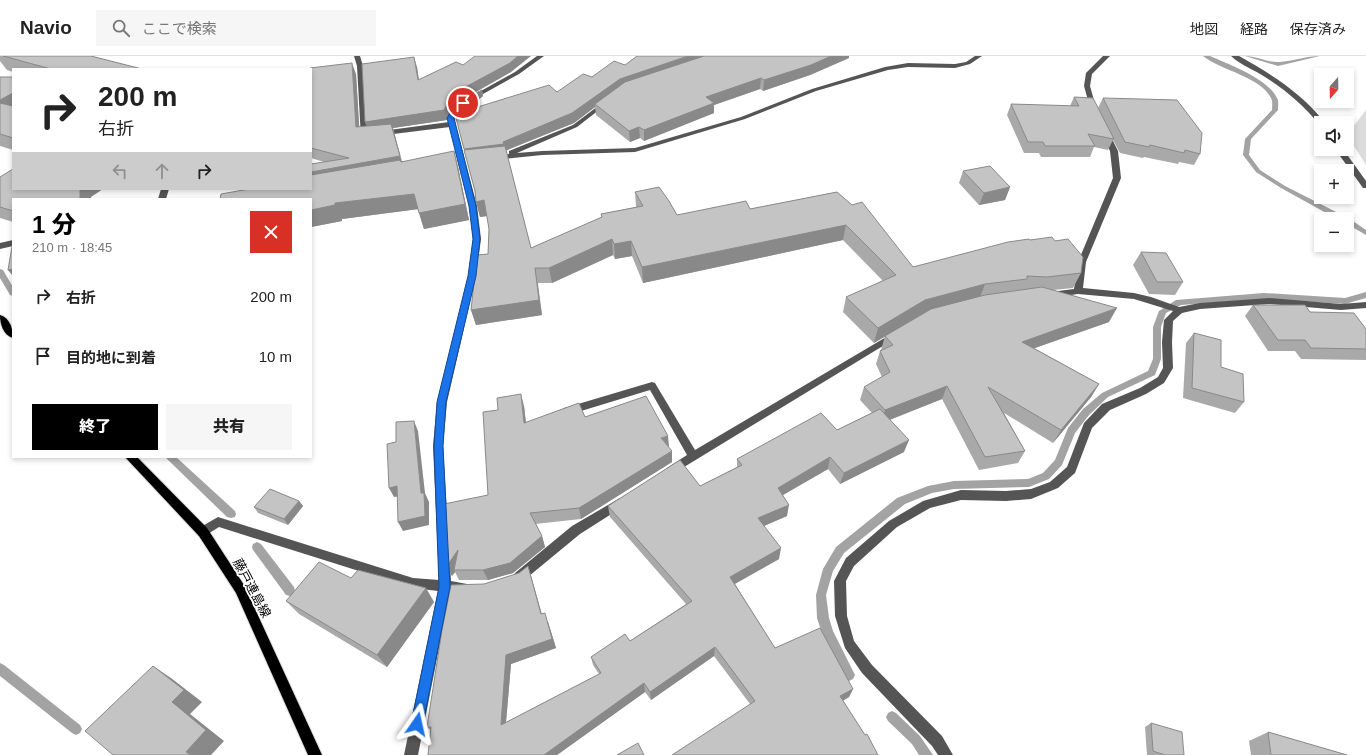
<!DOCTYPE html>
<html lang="ja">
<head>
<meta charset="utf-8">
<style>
	body { margin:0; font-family:Arial,"Noto Sans JP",sans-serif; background:#f6f6f6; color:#222; height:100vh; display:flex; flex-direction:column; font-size:15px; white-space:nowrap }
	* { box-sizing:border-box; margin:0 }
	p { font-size:13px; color:#767676 }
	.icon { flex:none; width:22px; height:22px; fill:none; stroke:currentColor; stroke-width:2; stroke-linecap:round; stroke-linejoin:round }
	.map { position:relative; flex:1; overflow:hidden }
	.sheet { position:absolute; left:12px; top:142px; width:300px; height:260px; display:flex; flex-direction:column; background:#fff; border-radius:0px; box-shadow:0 2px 6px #0003 }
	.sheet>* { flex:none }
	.guide { position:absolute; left:12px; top:12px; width:300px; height:122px; border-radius:0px; box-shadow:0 2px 6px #0003; background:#fff; color:#222; overflow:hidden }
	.needle { width:26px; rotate:200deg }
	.controls { position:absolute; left:1314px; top:12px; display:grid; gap:8px }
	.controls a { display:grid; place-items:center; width:40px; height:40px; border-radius:0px; background:#fff; box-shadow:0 2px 6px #0003; font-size:20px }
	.pin { position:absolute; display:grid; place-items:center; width:34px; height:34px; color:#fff; margin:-17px; border:2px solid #fff; border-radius:50%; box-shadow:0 1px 4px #0007 }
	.me { position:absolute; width:44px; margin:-22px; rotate:11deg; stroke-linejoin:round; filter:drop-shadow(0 0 3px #0008) }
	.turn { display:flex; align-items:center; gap:14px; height:84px; padding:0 20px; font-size:18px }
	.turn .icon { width:52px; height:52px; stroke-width:2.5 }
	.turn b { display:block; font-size:28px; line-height:34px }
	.lanes { display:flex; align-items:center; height:38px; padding:0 20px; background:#0003; justify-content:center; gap:20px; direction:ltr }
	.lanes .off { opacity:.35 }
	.round { display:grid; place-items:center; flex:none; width:42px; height:42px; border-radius:0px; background:#f6f6f6 }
	.overview { display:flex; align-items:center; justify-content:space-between; height:68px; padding:0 20px }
	h1 { font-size:24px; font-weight:800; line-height:30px; color:#000 }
	.cta { display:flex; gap:8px; margin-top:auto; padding:8px 20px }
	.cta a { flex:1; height:46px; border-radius:0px; background:#000; color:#fff; font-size:16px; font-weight:800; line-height:46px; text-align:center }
	.cta a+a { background:#f6f6f6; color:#222 }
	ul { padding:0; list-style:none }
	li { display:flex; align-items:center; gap:12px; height:60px; padding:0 20px }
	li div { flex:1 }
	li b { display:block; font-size:15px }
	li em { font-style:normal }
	header { display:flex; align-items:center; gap:24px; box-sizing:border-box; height:56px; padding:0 20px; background:#fff; border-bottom:1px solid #e0e0e0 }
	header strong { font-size:19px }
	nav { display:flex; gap:22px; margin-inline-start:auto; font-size:14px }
	.search { width:280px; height:36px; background:#f6f6f6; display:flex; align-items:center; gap:10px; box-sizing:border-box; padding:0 14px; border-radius:0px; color:#767676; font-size:15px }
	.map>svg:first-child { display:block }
	.green { fill:#dcdcdc }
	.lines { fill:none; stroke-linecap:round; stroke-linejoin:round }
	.stream { fill:#a3a3a3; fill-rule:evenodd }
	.major-casing { stroke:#dbdbdb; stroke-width:2 }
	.minor { fill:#555; fill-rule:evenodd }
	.major { fill:#000; fill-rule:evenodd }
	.wall { fill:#a9a9a9 }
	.shaded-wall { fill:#898989 }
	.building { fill:#c4c4c4; stroke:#898989 }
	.route { fill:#1a73e8; stroke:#114b97 }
	.labels { text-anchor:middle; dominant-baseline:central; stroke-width:3.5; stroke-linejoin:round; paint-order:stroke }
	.near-street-label { font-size:13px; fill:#000; stroke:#fff }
</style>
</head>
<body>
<header>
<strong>Navio</strong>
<div class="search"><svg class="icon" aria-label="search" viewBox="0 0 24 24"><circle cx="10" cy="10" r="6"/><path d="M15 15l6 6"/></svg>ここで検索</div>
<nav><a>地図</a><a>経路</a><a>保存済み</a></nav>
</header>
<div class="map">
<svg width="1366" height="699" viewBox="0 0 1366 699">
	<rect width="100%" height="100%" fill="#fff"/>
	<polygon class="green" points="1366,54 1366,109 1347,79"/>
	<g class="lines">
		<g class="stream">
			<path d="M1203,0H1210C1230,9 1267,22 1277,42C1279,45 1278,50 1278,54L1251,83L1249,99L1260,114L1285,130L1350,163L1366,174V179L1347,168V163H1337L1281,132L1256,116L1243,99L1245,83L1272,54C1272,50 1273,45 1271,42C1261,21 1220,14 1203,0Z"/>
			<path d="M1245,0C1257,0 1269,7 1279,6C1293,5 1306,0 1320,0L1278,10Z"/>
			<polygon points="0,213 3,214 13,231 13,240 10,239 0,222"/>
			<polygon points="1366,236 1366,242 1345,248 1264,243 1181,249 1166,257 1161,271 1161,303 1155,319 1108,341 1089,359 1075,377 1062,409 1049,423 1029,431 954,433 932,437 905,448 844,497 833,515 826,539 829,562 833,575 855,619 853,623 849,625 845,623 822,577 817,562 816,539 823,513 836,491 897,442 928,430 954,425 1028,423 1043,417 1055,404 1068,372 1083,353 1102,337 1148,315 1153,303 1153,271 1159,255 1176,244 1264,237 1345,242"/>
			<polygon points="165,401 176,401 235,455 236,458 235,461 231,462 227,461"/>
			<polygon points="257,486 261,488 294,531 295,535 294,539 290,540 286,539 253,494 252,491 253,488"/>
			<polygon points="0,607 4,609 80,669 82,673 80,677 76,679 72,677 0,620"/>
			<polygon points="892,655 896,657 920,680 933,699 919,699 912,688 888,665 886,661 888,657"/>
		</g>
		<defs>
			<g id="major">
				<path d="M0,259C10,262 13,273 13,282C3,279 0,268 0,259Z"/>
				<polygon points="125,401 137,401 207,472 244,529 322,699 308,699 236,537 199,480"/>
			</g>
		</defs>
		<use href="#major" class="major-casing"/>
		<g class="minor">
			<polygon points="354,0 360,0 363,10 367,77 449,66 448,62 454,52 461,46 515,16 537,0 544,0 519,18 465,48 459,54 454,62 477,150 481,183 476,220 447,346 443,390 451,525 467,528 469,532 467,536 463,538 450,536 418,699 404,699 438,535 413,532 219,471 203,481 199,480 197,476 199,472 218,461 413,522 439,524 433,390 437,346 468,220 473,183 469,150 450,71 361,82 357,10"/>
			<polygon points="975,0 982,0 970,8 955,12 908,11 888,14 816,35 745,63 635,96 542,99 495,104 491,102 495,100 509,98 509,95 573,69 606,44 609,46 608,47 577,71 517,97 542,95 635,92 741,61 812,33 885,11 908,7 955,8 966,6"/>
			<polygon points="1103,0 1110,0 1092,18 1090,30 1097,55 1094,57 1091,55 1084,30 1086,17"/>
			<path d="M1231,0H1239C1271,18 1302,37 1325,67L1319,68C1303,49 1286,34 1265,21C1255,14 1240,9 1231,0Z"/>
			<polygon points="1102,75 1108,75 1118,95 1121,122 1086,206 1083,232 1134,237 1151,241 1179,251 1200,247 1269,242 1341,248 1366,246 1366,252 1341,254 1269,248 1200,253 1182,257 1173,265 1172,286 1173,312 1164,327 1146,338 1110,354 1092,372 1075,417 1058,432 1031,443 1006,445 961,444 930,452 897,471 854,510 846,525 847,560 854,585 872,609 942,680 953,699 938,699 932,690 862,617 845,592 835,560 834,525 846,502 889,465 923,445 961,434 1006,435 1031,433 1050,426 1067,411 1084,367 1102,348 1140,332 1158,321 1163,312 1162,286 1164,264 1173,255 1134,243 1078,238 1050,242 1046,239 1050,236 1074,233 1078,206 1113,122 1110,95 1101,77"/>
			<polygon points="1335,93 1343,93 1366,125 1366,132 1363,132"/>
			<polygon points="161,133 169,133 166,143 158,143"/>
			<polygon points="13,184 13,190 0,193 0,187"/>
			<polygon points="893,277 898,280 896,282 671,419 667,418 666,415 667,412 687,399 650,334 568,359 564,358 563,355 564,352 568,351 652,326 655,327 695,394"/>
			<polygon points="620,442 624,444 626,447 624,450 580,478 523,525 519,526 515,525 513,521 515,517 572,470"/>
		</g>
		<use href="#major" class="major"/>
	</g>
	<g class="wall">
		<polygon points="0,0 91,0 142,13 13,13 13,16 7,14 0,5"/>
		<polygon points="849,2 810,19 763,35 760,33 714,49 714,57 644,85 640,82 630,86 596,59 595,51 574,67 506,94 531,192 602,162 601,158 636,151 635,136 677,159 750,153 837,136 913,211 1030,184 1081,217 1073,232 1053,234 1109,266 1034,292 1099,328 1091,341 1053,387 1004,357 1025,395 1018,407 979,414 942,343 890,364 904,396 840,428 828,413 783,439 787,460 764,470 779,503 735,528 775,592 853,633 849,641 843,645 878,699 750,648 714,600 651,644 645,636 557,699 428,699 431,675 427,671 484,528 531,520 542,558 548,566 556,592 511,608 506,667 599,618 593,609 591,601 630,585 686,548 610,461 608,450 700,430 737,411 737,403 837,374 872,357 860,344 864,331 882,321 876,308 880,295 881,294 885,280 920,259 874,287 843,256 846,241 883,225 843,184 643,227 632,200 615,203 613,199 552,227 538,227 542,259 476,269 471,254 488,198 489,173 487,160 480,161 475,136 456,62 482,34 483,40 464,55 557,36 592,21 625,9"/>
		<polygon points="463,9 511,16 460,45 453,51 447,64 393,72 402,105 458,111 469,164 424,173 418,153 342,163 342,165 311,171 311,133 324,106 311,102 311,13 356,18 359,71 367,70 365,66 417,11 419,24"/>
		<polygon points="0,21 13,21 13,94 0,90"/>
		<polygon points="1074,41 1098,52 1103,42 1200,98 1194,109 1179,106 1178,108 1144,101 1143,102 1120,97 1113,84 1108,94 1094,91 1090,101 1041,101 1039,97 1024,97 1007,59 1011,48 1070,50"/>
		<polygon points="963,115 1010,131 1005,144 979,149 959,127"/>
		<polygon points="0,121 91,141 91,143 13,143 13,166 0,162"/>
		<polygon points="1141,196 1183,226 1175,239 1149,238 1133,209"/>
		<polygon points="1253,249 1310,256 1366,273 1366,304 1301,303 1295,295 1268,295 1245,260"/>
		<polygon points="1194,277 1244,346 1235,357 1183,342 1186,287"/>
		<polygon points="524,350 526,366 585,361 669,391 672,406 581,463 535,468 542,480 545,491 513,517 488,524 459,524 455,516 452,520 447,510 488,439"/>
		<polygon points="299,445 303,450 288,469 258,457 254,451"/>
		<polygon points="351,522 434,546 387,611 299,558 286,545"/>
		<polygon points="1151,667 1184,699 1147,699 1145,671"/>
		<polygon points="1268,676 1347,699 1251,699 1249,685"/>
	</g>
	<g class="shaded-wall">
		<polygon points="518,0 531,0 511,16 460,45 453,51 447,64 393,72 403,112 311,128 311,116 400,100 368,75 365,66 450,42 458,35"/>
		<polygon points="688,0 715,0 595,48 595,51 574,67 505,95 466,102 464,93 503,86 620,23"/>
		<polygon points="831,0 849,0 849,2 810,19 763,35 764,24"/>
		<polygon points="414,1 417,11 420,34 418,24"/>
		<polygon points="352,7 356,18 360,83 356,71"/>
		<polygon points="761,22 760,33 714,49 714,57 644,85 644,74 706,41"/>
		<polygon points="482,34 483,40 456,62 454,56"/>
		<polygon points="13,37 13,58 0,50 0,44"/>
		<polygon points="639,71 640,82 630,86 629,75"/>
		<polygon points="454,95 458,111 469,164 424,173 419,157"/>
		<polygon points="1010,131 1005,144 979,149 984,137"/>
		<polygon points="80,133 103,133 91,141 91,143 80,143"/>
		<polygon points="414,138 419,153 342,163 342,165 311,171 311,154 335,147"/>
		<polygon points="484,144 487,160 480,161 476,146"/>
		<polygon points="846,169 843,184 643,227 642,211"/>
		<polygon points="612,183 613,199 552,227 549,212"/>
		<polygon points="631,185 632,200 615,203 614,188"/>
		<polygon points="535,212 542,259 476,269 471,254"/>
		<polygon points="13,213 13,220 8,214"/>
		<polygon points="985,228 979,244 920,260 874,287 878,272 925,244"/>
		<polygon points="1117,252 1109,266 1015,299 1022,286"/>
		<polygon points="1099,328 1091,341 1053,387 1061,374"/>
		<polygon points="947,330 942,343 881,367 885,354"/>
		<polygon points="521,338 524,350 527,378 524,367"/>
		<polygon points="414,365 418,375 425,437 429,446 429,469 403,475 398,466 421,437"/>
		<polygon points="668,380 669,391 661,382"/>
		<polygon points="909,384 904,396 840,428 844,417"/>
		<polygon points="672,395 672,406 581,463 579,452"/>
		<polygon points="830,401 828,413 776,443 778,432"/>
		<polygon points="397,430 402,440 394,441 389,432"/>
		<polygon points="299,445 303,450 288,469 284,463"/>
		<polygon points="789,449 787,460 757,473 758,462"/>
		<polygon points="542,480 545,491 513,517 488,524 483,514"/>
		<polygon points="781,492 779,503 729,531 730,521"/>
		<polygon points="458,494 454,514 455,516 452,520 447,510"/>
		<polygon points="528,510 531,520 544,568 541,558"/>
		<polygon points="426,532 434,546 387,611 377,599"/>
		<polygon points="548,566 556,592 511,608 505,677 501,669 506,599"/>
		<polygon points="715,591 714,600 651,644 650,636"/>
		<polygon points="153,610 171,622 202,646 190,658 224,685 211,699 190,699 186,696 172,646"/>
		<polygon points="644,627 645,636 557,699 544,699"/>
		<polygon points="853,633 849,641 836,648 840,640"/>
	</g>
	<g class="building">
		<polygon points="3,0 91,0 142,13 51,13"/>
		<polygon points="475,0 518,0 510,7 458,35 450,42 444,54 365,66 362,8 414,1 418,24 456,6 463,9"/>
		<polygon points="637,0 688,0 620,23 572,57 503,86 504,88 464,93 455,58 549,29 557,36 583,18 592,21 614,5 625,9"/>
		<polygon points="704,0 831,0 811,9 764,24 761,22 706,41 714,47 644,74 639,71 629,75 595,48 625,26"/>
		<polygon points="352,7 356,71 391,68 400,100 311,116 311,108 349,102 311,92 311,13 310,13 310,12"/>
		<polygon points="0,21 13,21 13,37 0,44"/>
		<polygon points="482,34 454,56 464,43"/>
		<polygon points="1074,41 1093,42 1114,83 1088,78 1095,90 1045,90 1043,86 1028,86 1011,48 1079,50"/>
		<polygon points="1103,42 1177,44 1202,77 1200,98 1185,94 1184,97 1150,89 1149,91 1125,86"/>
		<polygon points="0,47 13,50 13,82 0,78"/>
		<polygon points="505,90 531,192 602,161 601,158 643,150 635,136 659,131 669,145 677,159 746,145 750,153 837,136 852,149 862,146 913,211 1008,186 1029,183 1030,184 1052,181 1055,185 1068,183 1083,201 1081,217 1047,221 1027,220 1027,223 985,228 925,244 878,272 846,241 896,219 846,169 642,211 631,185 614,188 612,183 549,212 535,212 539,244 471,254 477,199 488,198 489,173 484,144 476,146 475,135 464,94"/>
		<polygon points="454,95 465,148 419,157 414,138 335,147 335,149 311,154 311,143 220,143 221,138 249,133 311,133 311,119 400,104 401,106"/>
		<polygon points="990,110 1010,131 984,137 963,115"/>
		<polygon points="13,113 13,133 80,133 80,143 13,143 13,155 0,151 0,121"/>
		<polygon points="13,185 13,213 8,214"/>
		<polygon points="1141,196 1166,197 1183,226 1157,226"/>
		<polygon points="1042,231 1117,252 1022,286 1099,328 1061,374 988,331 1025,395 985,401 947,330 885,354 864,331 890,316 880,295 893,289 885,280 931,253 985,239"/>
		<polygon points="1253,249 1305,249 1310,256 1354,257 1366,273 1366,293 1311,292 1305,284 1278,284"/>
		<polygon points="1194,277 1221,284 1221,311 1243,318 1244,346 1192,332"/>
		<polygon points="521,338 524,367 579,347 585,361 646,340 668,380 661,382 672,395 579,452 530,457 542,480 510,507 483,514 454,514 458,494 447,510 444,448 488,439 483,356 498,354 497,342"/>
		<polygon points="880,353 909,384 844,417 830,401 778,432 789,449 758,462 781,492 730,521 775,592 820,572 853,633 840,640 865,679 867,678 878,699 672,699 755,645 715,591 650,636 644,627 544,699 428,699 431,671 427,671 442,574 451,529 484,528 519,517 528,510 541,558 545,557 552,583 506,599 501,669 601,617 591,601 625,578 630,585 692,545 608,450 680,404 700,430 742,409 737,403 821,357 837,374"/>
		<polygon points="414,365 421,437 424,437 425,460 398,466 397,430 389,432 387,388 396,386 396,366"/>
		<polygon points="270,433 299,445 284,463 254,451"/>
		<polygon points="319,506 351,522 358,514 426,532 377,599 286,545"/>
		<polygon points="153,610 184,634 172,646 206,674 186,696 190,699 113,699 85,675"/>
		<polygon points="1151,667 1182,676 1184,699 1165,699 1153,695"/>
		<polygon points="1268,676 1347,699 1271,699"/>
		<polygon points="638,687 644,699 617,699"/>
	</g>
	<polygon class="route" points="461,45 466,47 459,54 454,62 476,150 480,183 476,220 446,346 443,390 450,531 423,668 421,673 417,674 413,673 411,668 439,531 434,390 437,346 468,220 473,183 469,150 447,62 454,51"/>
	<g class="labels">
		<g class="near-street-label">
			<text transform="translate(252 532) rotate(62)">藤戸連島線</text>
		</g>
	</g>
</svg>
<div class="controls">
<a><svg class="needle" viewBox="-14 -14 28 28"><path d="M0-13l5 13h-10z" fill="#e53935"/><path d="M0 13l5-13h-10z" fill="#767676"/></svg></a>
<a><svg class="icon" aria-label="sound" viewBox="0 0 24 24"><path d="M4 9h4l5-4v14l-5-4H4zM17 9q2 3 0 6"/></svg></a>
<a>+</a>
<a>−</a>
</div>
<div class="pin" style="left:463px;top:47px;background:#d93025"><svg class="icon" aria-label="arrive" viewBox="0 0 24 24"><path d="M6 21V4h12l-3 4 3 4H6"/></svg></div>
<svg class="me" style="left:417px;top:668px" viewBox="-20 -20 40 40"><path d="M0-17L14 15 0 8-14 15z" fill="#1a73e8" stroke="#fff" stroke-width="4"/></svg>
<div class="guide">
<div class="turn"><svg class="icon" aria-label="right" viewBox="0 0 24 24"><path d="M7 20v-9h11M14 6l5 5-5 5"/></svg><div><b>200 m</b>右折</div></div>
<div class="lanes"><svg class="icon off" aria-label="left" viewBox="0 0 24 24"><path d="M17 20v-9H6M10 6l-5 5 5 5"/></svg><svg class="icon off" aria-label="ahead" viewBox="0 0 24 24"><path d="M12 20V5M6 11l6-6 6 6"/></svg><svg class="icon" aria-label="right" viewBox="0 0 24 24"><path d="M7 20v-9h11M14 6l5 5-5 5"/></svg></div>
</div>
<section class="sheet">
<div class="overview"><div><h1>1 分</h1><p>210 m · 18:45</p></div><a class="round" style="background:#d93025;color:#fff"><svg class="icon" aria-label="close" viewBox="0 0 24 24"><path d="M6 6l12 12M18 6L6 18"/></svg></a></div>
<ul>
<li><svg class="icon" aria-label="right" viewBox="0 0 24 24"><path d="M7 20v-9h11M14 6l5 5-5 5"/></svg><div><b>右折</b></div><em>200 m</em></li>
<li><svg class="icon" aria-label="arrive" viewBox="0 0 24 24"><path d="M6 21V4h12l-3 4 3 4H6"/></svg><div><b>目的地に到着</b></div><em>10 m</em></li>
</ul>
<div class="cta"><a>終了</a><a>共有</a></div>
</section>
</div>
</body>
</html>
